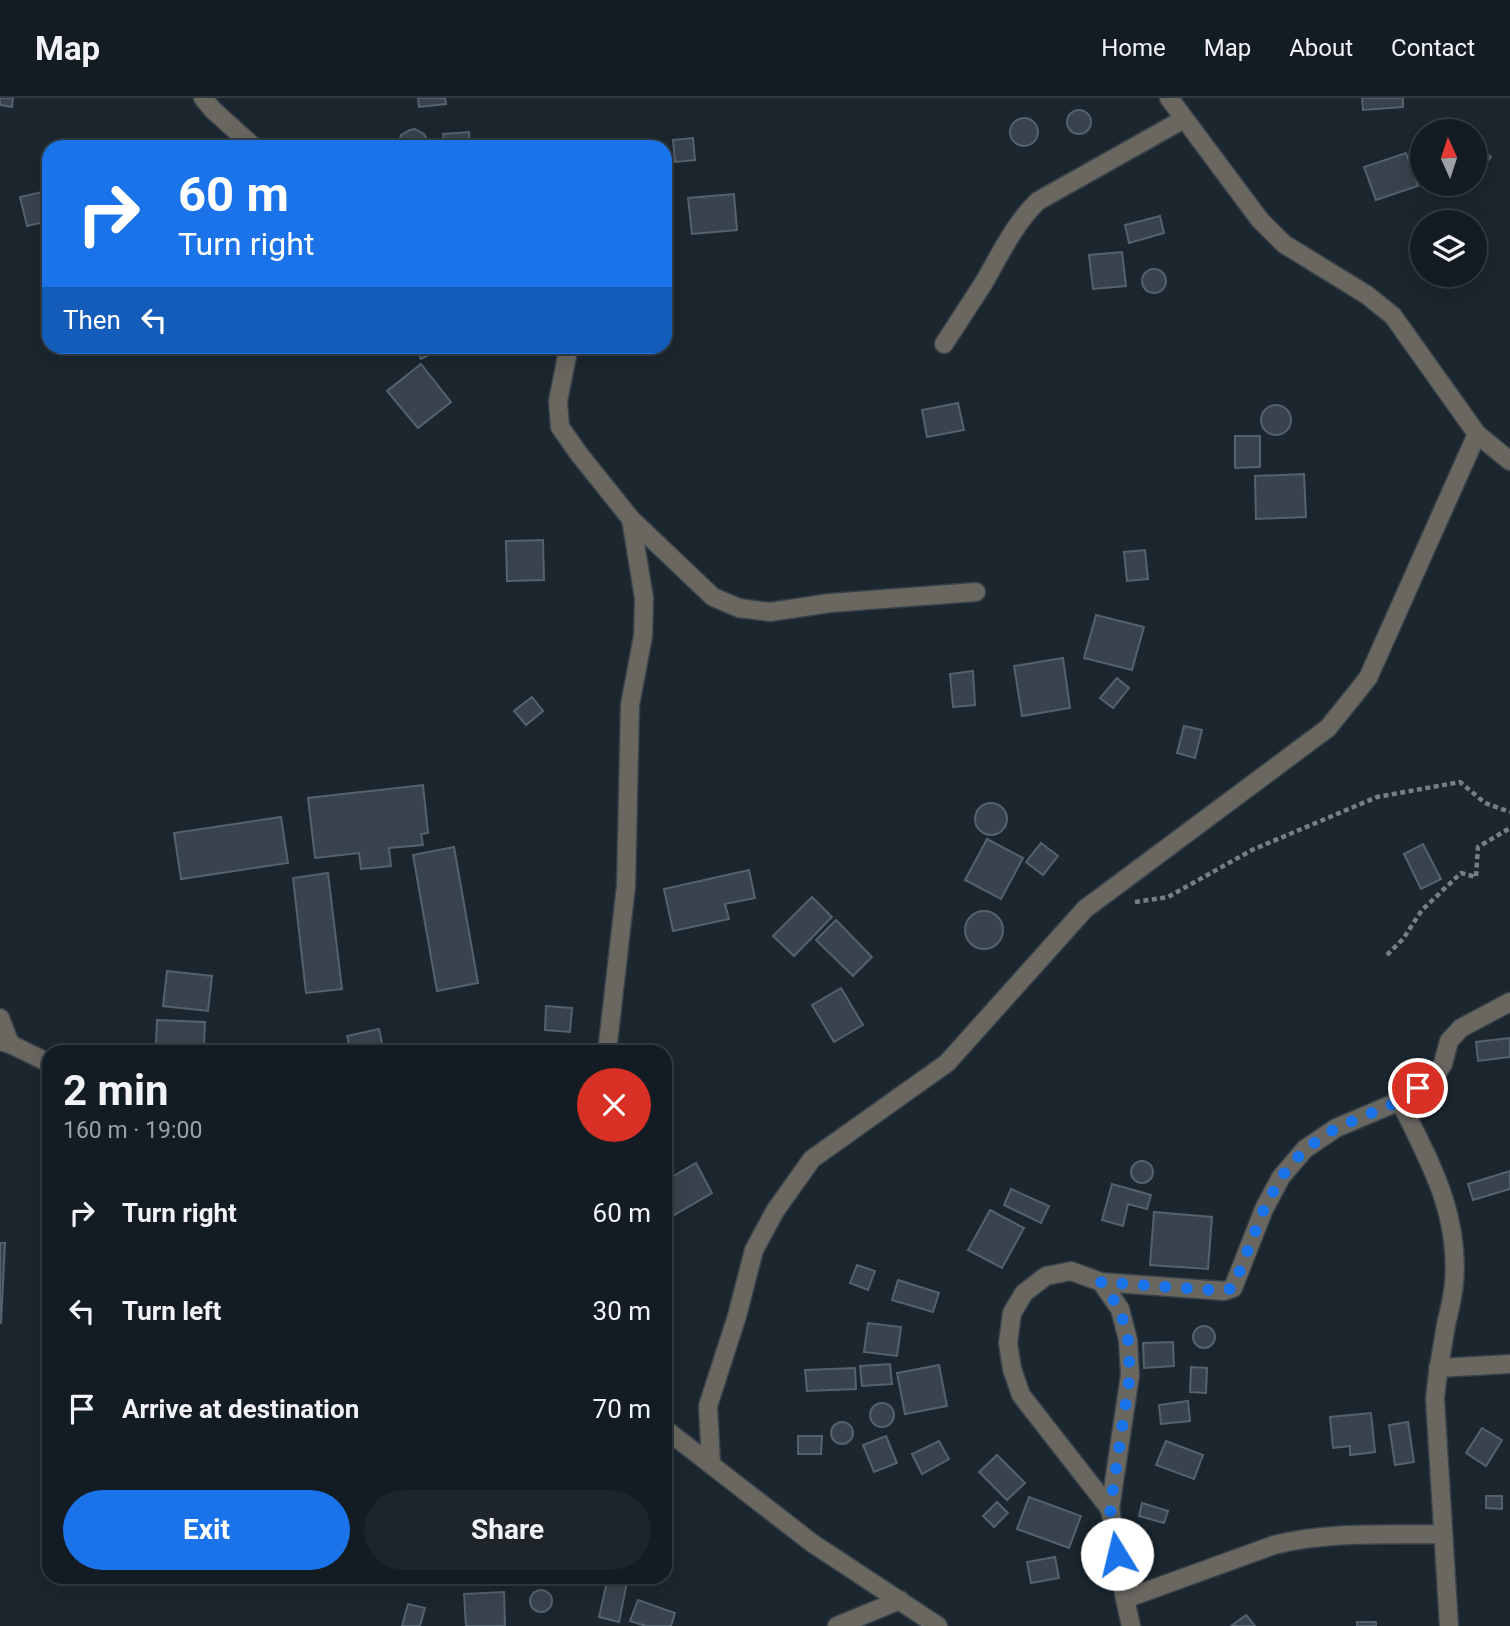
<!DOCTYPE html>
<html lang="en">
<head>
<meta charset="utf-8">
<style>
	body { margin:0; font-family:Roboto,sans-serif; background:#1d252b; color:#f1f3f6; height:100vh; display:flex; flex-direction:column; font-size:26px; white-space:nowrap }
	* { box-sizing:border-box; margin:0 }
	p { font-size:23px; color:#9da1a6 }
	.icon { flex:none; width:38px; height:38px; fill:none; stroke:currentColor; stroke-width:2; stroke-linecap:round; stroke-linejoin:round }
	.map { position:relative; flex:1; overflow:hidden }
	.details { position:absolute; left:42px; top:947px; width:630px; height:539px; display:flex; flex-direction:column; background:#141c23; border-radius:21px; box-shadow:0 7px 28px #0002,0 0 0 2px #333a41 }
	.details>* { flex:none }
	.banner { position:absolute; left:42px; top:42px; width:630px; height:214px; border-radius:21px; box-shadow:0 7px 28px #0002,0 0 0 2px #333a41; background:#1a73e8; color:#fff; overflow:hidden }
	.needle { width:46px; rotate:357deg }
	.buttons { position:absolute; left:1410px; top:21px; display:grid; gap:14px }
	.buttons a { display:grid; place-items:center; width:77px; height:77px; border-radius:50%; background:#141c23; box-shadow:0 7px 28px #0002,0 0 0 2px #333a41; font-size:35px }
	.pin { position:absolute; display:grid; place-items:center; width:60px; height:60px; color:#fff; margin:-30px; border:4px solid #fff; border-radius:50%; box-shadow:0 2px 7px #0007 }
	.me { position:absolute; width:77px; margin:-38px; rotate:351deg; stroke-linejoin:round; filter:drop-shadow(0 0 5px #0008) }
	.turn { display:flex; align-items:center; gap:24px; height:147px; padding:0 21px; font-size:32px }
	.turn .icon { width:91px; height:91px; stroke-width:2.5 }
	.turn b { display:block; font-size:49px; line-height:60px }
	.then { display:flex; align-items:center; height:66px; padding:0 21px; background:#0003; gap:14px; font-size:26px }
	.round { display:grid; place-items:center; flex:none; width:74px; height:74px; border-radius:37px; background:#1d252b }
	.head { display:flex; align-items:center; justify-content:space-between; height:119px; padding:0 21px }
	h1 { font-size:42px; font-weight:700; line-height:52px }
	.cta { display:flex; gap:14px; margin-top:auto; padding:14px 21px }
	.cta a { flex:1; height:80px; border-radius:42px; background:#1a73e8; color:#fff; font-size:28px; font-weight:700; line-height:80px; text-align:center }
	.cta a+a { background:#1d252b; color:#f1f3f6 }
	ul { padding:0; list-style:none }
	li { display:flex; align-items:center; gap:21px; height:98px; padding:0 21px }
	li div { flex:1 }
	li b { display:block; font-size:26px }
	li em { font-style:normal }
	header { display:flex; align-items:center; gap:42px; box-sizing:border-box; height:98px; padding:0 35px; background:#141c23; border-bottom:2px solid #333a41 }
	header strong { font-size:33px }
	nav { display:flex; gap:38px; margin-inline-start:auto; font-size:24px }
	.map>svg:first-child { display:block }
	.building { fill:#38434d; stroke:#55626c; stroke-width:2 }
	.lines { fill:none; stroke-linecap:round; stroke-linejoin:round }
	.minor-casing { stroke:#364149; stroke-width:21 }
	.path { stroke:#757f86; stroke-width:4.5; stroke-dasharray:5 3.5; stroke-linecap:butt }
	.minor { stroke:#6a6761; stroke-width:18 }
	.route { stroke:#1a73e8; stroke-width:12; stroke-dasharray:0 21.6 }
</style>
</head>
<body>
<header>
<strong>Map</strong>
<nav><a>Home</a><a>Map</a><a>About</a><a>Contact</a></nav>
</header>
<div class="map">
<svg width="1510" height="1528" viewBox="0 0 1510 1528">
	<rect width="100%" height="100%" fill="#1b262f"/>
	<g class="building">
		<polygon points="0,0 13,0 12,9 0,7"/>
		<polygon points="418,0 445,0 446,6 419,9"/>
		<polygon points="1362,0 1403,0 1403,9 1363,12"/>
		<circle cx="1079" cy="24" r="12"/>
		<circle cx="1024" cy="34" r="14"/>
		<polygon points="415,31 424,36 429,45 428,49 398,49 401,37 410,32"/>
		<polygon points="469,34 470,49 445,49 443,36"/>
		<polygon points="693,40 695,62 675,64 673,42"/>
		<polygon points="1475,46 1491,59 1480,73 1475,69"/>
		<polygon points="1406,55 1418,88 1376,102 1364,69"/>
		<polygon points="47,93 49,100 49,123 27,128 20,99"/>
		<polygon points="734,96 737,132 692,136 688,100"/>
		<polygon points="1160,118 1164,135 1129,145 1125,127"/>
		<polygon points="1122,154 1126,188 1093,191 1089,157"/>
		<circle cx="1154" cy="183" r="12"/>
		<polygon points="415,248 447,248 421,261"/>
		<polygon points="421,266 451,304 418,330 387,293"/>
		<polygon points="958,305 964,332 927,339 922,312"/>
		<circle cx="1276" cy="322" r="15"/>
		<polygon points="1235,338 1260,338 1260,369 1235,370"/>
		<polygon points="1304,376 1306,419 1256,421 1255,378"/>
		<polygon points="543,442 544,482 507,483 506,443"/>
		<polygon points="1145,452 1148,481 1127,483 1124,454"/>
		<polygon points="1096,517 1144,529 1132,572 1084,560"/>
		<polygon points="1063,560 1070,610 1022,618 1014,568"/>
		<polygon points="973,573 975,607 953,609 950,576"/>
		<polygon points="1117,580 1129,590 1113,610 1100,600"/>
		<polygon points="532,599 543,613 526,627 514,613"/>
		<polygon points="1184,628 1202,632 1195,660 1177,655"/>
		<polygon points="423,687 428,735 421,736 423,747 389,750 391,768 361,771 359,755 315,760 308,700"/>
		<circle cx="991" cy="721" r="16"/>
		<polygon points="281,719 288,765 181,781 174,735"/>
		<polygon points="987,741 1023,760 1001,801 965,782"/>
		<polygon points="1041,745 1058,758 1043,777 1026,764"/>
		<polygon points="1423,746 1441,781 1421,791 1404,756"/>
		<polygon points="454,749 478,885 437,893 413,757"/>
		<polygon points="749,772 755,800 725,806 729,821 673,833 664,791"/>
		<polygon points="328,775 342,891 306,895 293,780"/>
		<polygon points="812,799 832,819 794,858 773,838"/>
		<circle cx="984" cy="832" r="19"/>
		<polygon points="836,822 872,859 853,878 816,842"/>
		<polygon points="167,873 212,878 208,913 163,908"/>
		<polygon points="841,890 863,927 834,944 812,907"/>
		<polygon points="546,908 572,910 570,934 545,932"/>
		<polygon points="157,922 205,924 204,948 156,946"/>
		<polygon points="379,931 384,954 351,954 347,938"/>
		<polygon points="1510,940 1510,959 1478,963 1476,944"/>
		<circle cx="1142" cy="1074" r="11"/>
		<polygon points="696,1065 712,1095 674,1117 665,1100 665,1083"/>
		<polygon points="1510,1073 1510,1091 1473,1102 1468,1086"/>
		<polygon points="1112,1086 1151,1097 1147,1111 1128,1106 1123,1128 1102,1122"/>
		<polygon points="1011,1091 1049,1108 1041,1125 1004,1107"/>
		<polygon points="990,1112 1024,1130 1002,1170 968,1152"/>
		<polygon points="1154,1114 1212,1119 1208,1171 1150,1167"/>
		<polygon points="0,1145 5,1145 1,1225 0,1225"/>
		<polygon points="857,1167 875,1173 868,1192 850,1185"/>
		<polygon points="898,1182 939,1195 933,1214 892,1202"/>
		<polygon points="868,1225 901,1229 897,1258 864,1254"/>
		<circle cx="1204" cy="1239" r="11"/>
		<polygon points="1173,1244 1174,1268 1144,1270 1143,1245"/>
		<polygon points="890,1266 892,1286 862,1288 860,1268"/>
		<polygon points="939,1267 947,1308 905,1316 897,1275"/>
		<polygon points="1191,1269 1207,1270 1206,1295 1190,1294"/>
		<polygon points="855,1270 856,1291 807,1293 805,1272"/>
		<polygon points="1188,1303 1190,1323 1161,1326 1159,1307"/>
		<circle cx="882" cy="1317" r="12"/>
		<polygon points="1371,1315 1375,1354 1350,1357 1350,1348 1333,1350 1330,1319"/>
		<circle cx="842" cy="1335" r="11"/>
		<polygon points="1408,1324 1414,1364 1395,1367 1389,1327"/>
		<polygon points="1482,1330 1502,1342 1486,1368 1466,1355"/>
		<polygon points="798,1338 822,1338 821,1356 798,1356"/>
		<polygon points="886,1338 897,1365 874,1374 863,1347"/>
		<polygon points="939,1343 949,1361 922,1376 912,1356"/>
		<polygon points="1166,1343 1203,1357 1194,1381 1156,1367"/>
		<polygon points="997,1357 1025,1385 1007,1402 979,1374"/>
		<polygon points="1486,1398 1502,1398 1502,1411 1486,1410"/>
		<polygon points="1029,1399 1081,1418 1069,1450 1017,1431"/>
		<polygon points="997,1404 1008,1415 994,1429 983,1418"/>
		<polygon points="1142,1405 1168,1413 1164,1425 1139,1418"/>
		<polygon points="1055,1459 1059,1480 1031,1485 1027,1464"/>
		<polygon points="576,1479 595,1479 596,1482 577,1486"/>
		<polygon points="608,1479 628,1479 619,1524 599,1519"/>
		<circle cx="541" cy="1503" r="11"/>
		<polygon points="504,1494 505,1528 466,1528 464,1496"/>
		<polygon points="638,1502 675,1515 671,1528 646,1528 630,1523"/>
		<polygon points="408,1506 425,1510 420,1528 402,1528"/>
		<polygon points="1246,1517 1255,1528 1231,1528"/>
		<rect x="1357" y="1524" width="19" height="4"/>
	</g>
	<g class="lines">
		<defs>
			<g id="minor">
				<polyline points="203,0 213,12 254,49"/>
				<polyline points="1169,0 1260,122 1284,146 1367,197 1393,218 1477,336 1510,363"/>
				<path d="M944,246C957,226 970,206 983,186C1000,157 1014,126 1038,103L1184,21"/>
				<polyline points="569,248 558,303 560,329 579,356 631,421 713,499 739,510 770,514 830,505 976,494"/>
				<polyline points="0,920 10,946"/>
				<polyline points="0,943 10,946 49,965"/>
				<polyline points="607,954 626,788 630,607 643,538 644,500 631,421"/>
				<path d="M1400,1003C1429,1063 1460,1115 1454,1185C1453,1199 1449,1213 1446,1227C1442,1252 1437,1276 1435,1301L1449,1528"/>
				<polyline points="1101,1184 1120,1211 1128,1242 1130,1277 1110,1411 1125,1501 1131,1528"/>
				<polyline points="1438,1270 1510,1266"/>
				<polyline points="665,1331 812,1445 938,1528"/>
				<polyline points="711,1365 708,1308 737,1218 754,1152 775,1113 812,1061 947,965 1085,811 1328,630 1368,580 1477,336"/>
				<polyline points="1110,1411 1021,1297 1012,1271 1008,1245 1012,1215 1024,1195 1046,1178 1071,1173 1101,1184 1224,1193 1233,1190 1264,1111 1281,1079 1305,1051 1336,1030 1400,1003 1435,978 1443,966 1449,943 1461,930 1510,904"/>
				<path d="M1125,1501L1274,1447C1329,1433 1387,1437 1443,1436"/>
				<polyline points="837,1528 900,1502"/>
			</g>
		</defs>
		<use href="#minor" class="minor-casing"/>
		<g class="path">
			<polyline points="1135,804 1168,799 1252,752 1377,699 1460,684 1485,705 1510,714"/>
			<polyline points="1387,857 1403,841 1422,812 1461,775 1476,779 1478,749 1510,730"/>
		</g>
		<use href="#minor" class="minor"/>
	</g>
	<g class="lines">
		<polyline class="route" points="1117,1456 1110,1411 1130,1277 1128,1242 1120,1211 1101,1184 1224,1193 1233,1190 1264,1111 1281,1079 1305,1051 1336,1030 1400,1003 1418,990"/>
	</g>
</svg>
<div class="buttons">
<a><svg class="needle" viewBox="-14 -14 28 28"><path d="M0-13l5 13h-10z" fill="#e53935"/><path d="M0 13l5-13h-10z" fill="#9da1a6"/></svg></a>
<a><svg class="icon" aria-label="layers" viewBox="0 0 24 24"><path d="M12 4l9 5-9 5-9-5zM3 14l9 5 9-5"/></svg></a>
</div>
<div class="pin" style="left:1418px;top:990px;background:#d93025"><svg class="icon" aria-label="arrive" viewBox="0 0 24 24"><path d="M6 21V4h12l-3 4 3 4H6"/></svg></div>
<svg class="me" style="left:1117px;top:1456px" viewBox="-20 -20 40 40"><circle r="19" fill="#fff"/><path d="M0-13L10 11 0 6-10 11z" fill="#1a73e8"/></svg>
<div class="banner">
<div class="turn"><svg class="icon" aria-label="right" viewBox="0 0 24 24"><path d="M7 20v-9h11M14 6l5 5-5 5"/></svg><div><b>60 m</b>Turn right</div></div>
<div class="then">Then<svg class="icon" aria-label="left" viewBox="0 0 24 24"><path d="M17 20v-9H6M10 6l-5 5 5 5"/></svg></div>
</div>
<section class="details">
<div class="head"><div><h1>2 min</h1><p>160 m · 19:00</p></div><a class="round" style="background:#d93025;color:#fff"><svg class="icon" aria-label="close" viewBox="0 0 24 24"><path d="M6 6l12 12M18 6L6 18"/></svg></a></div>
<ul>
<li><svg class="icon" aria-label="right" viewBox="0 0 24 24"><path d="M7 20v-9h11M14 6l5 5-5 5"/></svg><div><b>Turn right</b></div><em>60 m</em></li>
<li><svg class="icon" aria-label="left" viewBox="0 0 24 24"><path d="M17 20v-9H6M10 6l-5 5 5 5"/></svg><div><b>Turn left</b></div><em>30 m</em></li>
<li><svg class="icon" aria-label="arrive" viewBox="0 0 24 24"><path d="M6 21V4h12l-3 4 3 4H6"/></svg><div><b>Arrive at destination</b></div><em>70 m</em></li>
</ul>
<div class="cta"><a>Exit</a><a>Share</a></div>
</section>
</div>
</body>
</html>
